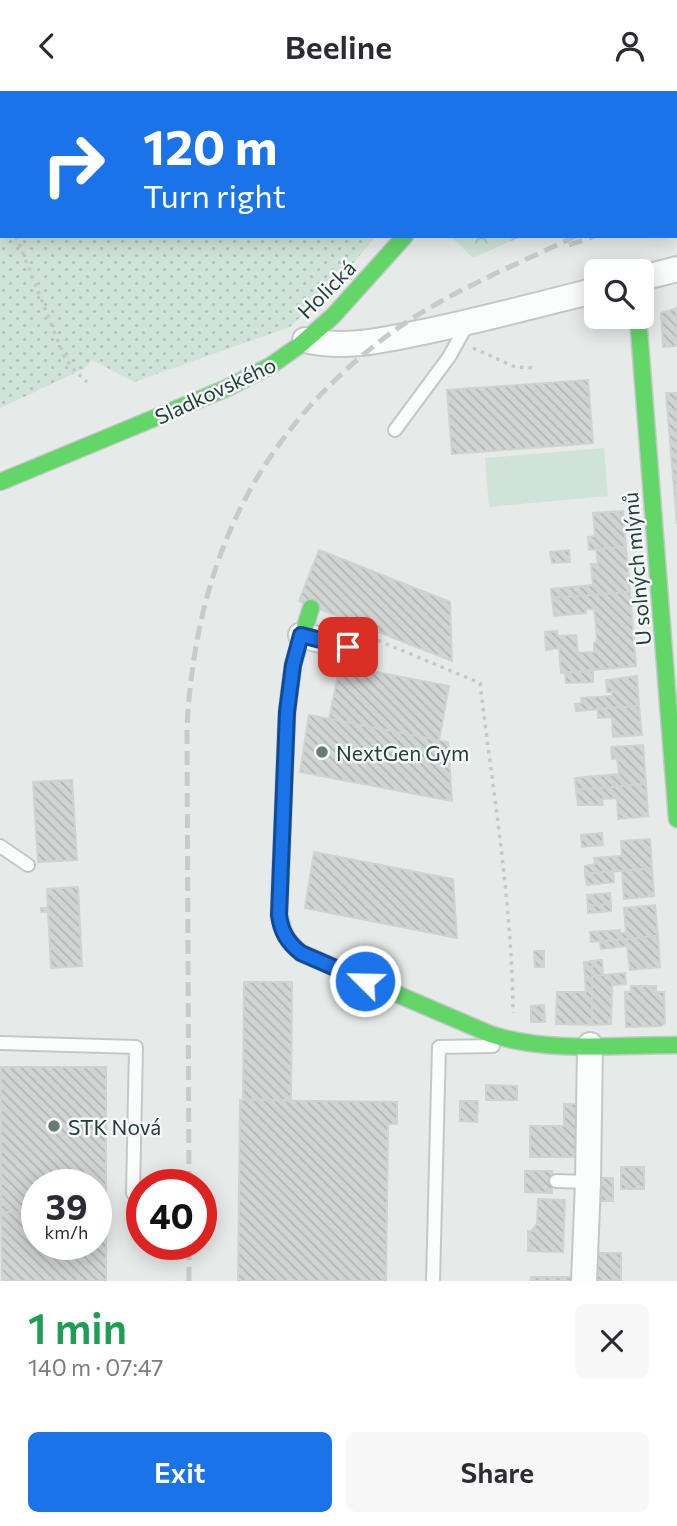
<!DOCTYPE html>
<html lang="en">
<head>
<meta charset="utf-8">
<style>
	body { margin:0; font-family:Commissioner,sans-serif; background:#f7f7f7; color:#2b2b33; height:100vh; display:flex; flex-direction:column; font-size:26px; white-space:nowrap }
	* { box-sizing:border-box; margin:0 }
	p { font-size:23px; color:#7c7c81 }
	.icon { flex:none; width:38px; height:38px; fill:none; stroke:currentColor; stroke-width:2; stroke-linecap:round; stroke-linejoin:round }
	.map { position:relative; height:1190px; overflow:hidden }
	.side { display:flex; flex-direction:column; background:#fff; flex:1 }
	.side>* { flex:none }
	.hud { position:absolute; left:0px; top:0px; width:677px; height:147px; box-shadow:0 4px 18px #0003; background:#1a73e8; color:#fff; overflow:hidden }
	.fabs { position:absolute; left:584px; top:168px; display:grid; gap:14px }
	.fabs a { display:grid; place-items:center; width:70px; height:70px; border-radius:10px; background:#fff; box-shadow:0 4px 18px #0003; font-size:35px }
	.speed { position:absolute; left:21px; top:1078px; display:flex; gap:14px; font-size:35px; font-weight:700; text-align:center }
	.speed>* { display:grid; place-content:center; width:91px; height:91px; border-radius:50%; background:#fff; box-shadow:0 4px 18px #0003; line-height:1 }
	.speed small { font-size:18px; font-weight:400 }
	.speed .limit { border:10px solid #d22; background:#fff; color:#111 }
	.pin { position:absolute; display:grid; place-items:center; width:60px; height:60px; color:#fff; margin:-30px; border-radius:14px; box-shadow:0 4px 10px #0006 }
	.me { position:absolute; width:77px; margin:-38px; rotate:293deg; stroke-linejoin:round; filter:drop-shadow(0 0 5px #0008) }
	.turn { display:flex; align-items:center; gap:24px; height:147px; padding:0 28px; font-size:32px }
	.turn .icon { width:91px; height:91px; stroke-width:2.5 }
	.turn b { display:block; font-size:49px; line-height:60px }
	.round { display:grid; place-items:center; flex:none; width:74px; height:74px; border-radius:10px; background:#f7f7f7 }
	.headline { display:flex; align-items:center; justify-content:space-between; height:119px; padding:0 28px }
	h1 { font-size:42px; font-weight:600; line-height:52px; color:#1e9e55 }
	.button { display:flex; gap:14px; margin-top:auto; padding:14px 28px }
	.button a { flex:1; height:80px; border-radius:10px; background:#1a73e8; color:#fff; font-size:28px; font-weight:600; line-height:80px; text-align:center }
	.button a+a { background:#f7f7f7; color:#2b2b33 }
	header { display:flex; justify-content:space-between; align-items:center; height:91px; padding:0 28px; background:#fff; font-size:32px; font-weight:600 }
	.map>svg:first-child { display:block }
	.grass { fill:url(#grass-dots) }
	.forest { fill:url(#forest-crowns) }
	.garden { fill:#d0e3d9 }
	.building { fill:url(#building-back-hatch); stroke:#ced4d2; stroke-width:2 }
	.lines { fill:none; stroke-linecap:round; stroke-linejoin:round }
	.lane-casing { stroke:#c3c8c6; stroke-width:16 }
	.street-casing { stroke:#c3c8c6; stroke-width:28 }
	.fast-casing { stroke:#c2c8c7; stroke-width:19 }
	.path { stroke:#c2cbc9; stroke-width:3.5; stroke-dasharray:3.5 5; stroke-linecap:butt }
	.lane { stroke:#fbfcfc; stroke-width:12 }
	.street { stroke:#fbfcfc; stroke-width:24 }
	.fast { stroke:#63d668; stroke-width:16 }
	.rail { stroke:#c7ccca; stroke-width:5; stroke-dasharray:14 7; stroke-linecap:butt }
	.route-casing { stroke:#114b97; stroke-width:18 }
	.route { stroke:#1a73e8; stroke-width:12 }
	.poi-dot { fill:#687a78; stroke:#f4f9f8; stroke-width:2.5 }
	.labels { text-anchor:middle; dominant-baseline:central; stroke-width:5; stroke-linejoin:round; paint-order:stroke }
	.street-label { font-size:21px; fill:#243d3b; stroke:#f4f9f8 }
	.poi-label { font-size:21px; fill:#243d3b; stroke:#f4f9f8; text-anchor:start }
</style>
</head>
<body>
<header><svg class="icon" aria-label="back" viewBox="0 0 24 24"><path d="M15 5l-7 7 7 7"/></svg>Beeline<svg class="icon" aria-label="person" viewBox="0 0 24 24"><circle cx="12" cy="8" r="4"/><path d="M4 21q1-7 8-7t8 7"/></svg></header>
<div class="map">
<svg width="677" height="1190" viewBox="0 0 677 1190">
	<defs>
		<pattern id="grass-dots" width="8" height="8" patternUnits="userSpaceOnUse" patternTransform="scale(1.75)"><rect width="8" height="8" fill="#d0e3d9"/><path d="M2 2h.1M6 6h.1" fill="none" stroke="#b2c4bb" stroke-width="1.8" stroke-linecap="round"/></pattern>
		<pattern id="forest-crowns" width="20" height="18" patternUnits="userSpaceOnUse" patternTransform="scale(1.75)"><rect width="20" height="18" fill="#d0e3d9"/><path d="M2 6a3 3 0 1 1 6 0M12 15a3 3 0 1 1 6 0" fill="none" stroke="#b2c4bb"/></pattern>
		<pattern id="building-back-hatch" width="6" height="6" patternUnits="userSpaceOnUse" patternTransform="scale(1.75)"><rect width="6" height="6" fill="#d0d4d3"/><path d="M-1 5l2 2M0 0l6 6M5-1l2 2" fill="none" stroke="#b2b7b6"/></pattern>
	</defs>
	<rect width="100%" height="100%" fill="#e6ebe9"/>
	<polygon class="grass" points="0,0 499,0 2,2 2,145 376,145 341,187 290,236 134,291 92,269 84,278 0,317"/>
	<polygon class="forest" points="450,145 523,145 473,167"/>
	<polygon class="garden" points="604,357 608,405 489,416 485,367"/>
	<g class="building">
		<polygon points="677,217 677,255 663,256 661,222"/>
		<polygon points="588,289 593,352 452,363 447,299"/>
		<polygon points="666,302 677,302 677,433"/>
		<polygon points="623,420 626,456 589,459 588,446 595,445 593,422"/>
		<polygon points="626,456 630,501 552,507 551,498 593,494 591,473 598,473 596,458"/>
		<polygon points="319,459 450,511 452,570 299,510"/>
		<polygon points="569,459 570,471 552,472 550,461"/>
		<polygon points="630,501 636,575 561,582 559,557 546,559 545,541 557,540 557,545 576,544 578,562 594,561 594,552 597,551 596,535 594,519 586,517 586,522 554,525 552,507"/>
		<polygon points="340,574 449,595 439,650 329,628"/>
		<polygon points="593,580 593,591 566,592 565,582"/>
		<polygon points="637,585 639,615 576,620 575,613 582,612 581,607 612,605 612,601 607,601 606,589"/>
		<polygon points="639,615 642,644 613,646 612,626 598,627 598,618"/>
		<polygon points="309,624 448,651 452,710 300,681"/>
		<polygon points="643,654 646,693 576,699 575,687 619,683 617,667 612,668 611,656"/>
		<polygon points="72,689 77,769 38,771 33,691"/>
		<polygon points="646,693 648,725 618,728 617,707 602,708 603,714 578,714 576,699"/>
		<polygon points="602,742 603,754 582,756 581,744"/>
		<polygon points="650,748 652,777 585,783 585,775 595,773 594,767 622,765 621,750"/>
		<polygon points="314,761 453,788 457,847 305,817"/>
		<polygon points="652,777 654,805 624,808 622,780"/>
		<polygon points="613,780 614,791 587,794 585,783"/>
		<polygon points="78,796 82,875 51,877 48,821 41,821 41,817 48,817 47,798"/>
		<polygon points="610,802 611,813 588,815 587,804"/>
		<polygon points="611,813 611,820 588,822 588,815"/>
		<polygon points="655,814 658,845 591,851 590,841 620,839 620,842 626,842 624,817"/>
		<polygon points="658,845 660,876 630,879 627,855 601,858 600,851"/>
		<polygon points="534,860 544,860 544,876 535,876"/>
		<polygon points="602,869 603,884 592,885 590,870"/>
		<polygon points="584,871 592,871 592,934 556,933 557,901 586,901"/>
		<polygon points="625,882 626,893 612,894 611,933 592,934 592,885"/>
		<polygon points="244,891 292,891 291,1009 243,1008"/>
		<polygon points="631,895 656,895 656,901 664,901 665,932 661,935 626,936 625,901 631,901"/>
		<polygon points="544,914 545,931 531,931 531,915"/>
		<polygon points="1,976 106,976 106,1123 96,1123 96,1094 37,1094 37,1122 1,1121"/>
		<polygon points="486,994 517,995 517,1009 486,1009"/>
		<polygon points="240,1009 397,1011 397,1033 388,1033 386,1190 238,1190"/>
		<polygon points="460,1010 478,1010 477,1031 460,1030"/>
		<polygon points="564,1013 578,1013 577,1066 530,1066 530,1035 564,1035"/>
		<rect x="621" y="1076" width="23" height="22"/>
		<polygon points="525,1080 552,1080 552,1102 525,1101"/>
		<rect x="601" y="1087" width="12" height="23"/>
		<polygon points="538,1108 565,1109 563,1161 528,1160 528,1140 532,1140 537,1132"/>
		<polygon points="1,1121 37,1122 37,1153 96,1153 96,1123 106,1123 106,1190 2,1190"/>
		<polygon points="593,1162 621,1162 621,1189 593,1190"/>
		<rect x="531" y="1186" width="45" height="4"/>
	</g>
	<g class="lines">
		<defs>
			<g id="lane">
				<polyline points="357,0 357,2"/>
				<polyline points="395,339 449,266 468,232"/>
				<polyline points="0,755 28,774"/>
				<polyline points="0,952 136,956 133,1102"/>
				<polyline points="556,1090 588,1091"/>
				<polyline points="433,1190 439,956 493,955"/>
			</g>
			<g id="street">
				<polyline points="642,187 677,178"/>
				<path d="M305,249C348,259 386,248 428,240C485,228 541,213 597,199"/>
				<polyline points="301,544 348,556"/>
				<polyline points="584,1190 588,1091 590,954"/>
			</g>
			<g id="fast">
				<polyline points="531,2 533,0"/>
				<polyline points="638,226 677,728"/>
				<polyline points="0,391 227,297 270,275 300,254 333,225 405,145"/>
				<path d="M311,517L293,574L287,621L279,824C283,841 287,851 301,862L490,943C547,962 617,954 677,954"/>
			</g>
		</defs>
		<use href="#lane" class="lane-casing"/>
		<use href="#street" class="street-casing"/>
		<use href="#fast" class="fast-casing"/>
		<g class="path">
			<polyline points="0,105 2,110"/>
			<polyline points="16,145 64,265 73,278 87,291"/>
			<polyline points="473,257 515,276 536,277"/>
			<path d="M370,546L480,592C493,701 512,811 513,922"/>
		</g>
		<use href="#lane" class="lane"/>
		<use href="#street" class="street"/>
		<use href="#fast" class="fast"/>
		<g class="rail">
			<polyline points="676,86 677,85"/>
			<polyline points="676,98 677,98"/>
			<polyline points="676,123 677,123"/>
			<polyline points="569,154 595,145"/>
			<path d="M189,1094L187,637C195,478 252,350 379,251C437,205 510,177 576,145"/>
			<polyline points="189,1190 189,1153"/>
		</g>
	</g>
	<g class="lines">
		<defs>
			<path id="route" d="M348,556L301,544L293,574L287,621L279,824C281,840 287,851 301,862L365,890"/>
		</defs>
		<use href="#route" class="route-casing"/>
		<use href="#route" class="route"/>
	</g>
	<g class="poi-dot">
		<circle cx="322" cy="661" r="7"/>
		<circle cx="54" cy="1035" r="7"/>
	</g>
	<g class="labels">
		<g class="street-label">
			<text transform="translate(326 198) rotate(-45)">Holická</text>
			<text transform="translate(215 299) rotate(-25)">Sladkovského</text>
			<text transform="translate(636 478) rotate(-95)">U solných mlýnů</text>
		</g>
		<g class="poi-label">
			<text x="336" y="661">NextGen Gym</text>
			<text x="68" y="1035">STK Nová</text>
		</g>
	</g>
</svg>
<div class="fabs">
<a><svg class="icon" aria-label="search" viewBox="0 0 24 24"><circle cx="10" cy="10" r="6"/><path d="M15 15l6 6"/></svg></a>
</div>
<div class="speed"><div>39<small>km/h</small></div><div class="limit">40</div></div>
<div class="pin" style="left:348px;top:556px;background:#d93025"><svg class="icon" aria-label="arrive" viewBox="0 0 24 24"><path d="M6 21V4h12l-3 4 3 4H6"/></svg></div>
<svg class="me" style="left:365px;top:890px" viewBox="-20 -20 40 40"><circle r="17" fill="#1a73e8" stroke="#fff" stroke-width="3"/><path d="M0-11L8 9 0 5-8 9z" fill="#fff"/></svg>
<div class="hud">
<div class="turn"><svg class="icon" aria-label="right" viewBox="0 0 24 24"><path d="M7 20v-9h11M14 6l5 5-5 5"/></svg><div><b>120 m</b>Turn right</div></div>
</div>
</div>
<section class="side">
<div class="headline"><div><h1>1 min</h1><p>140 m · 07:47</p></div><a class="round"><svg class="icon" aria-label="close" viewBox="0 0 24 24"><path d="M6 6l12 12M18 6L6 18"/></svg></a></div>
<div class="button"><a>Exit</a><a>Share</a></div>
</section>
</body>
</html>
